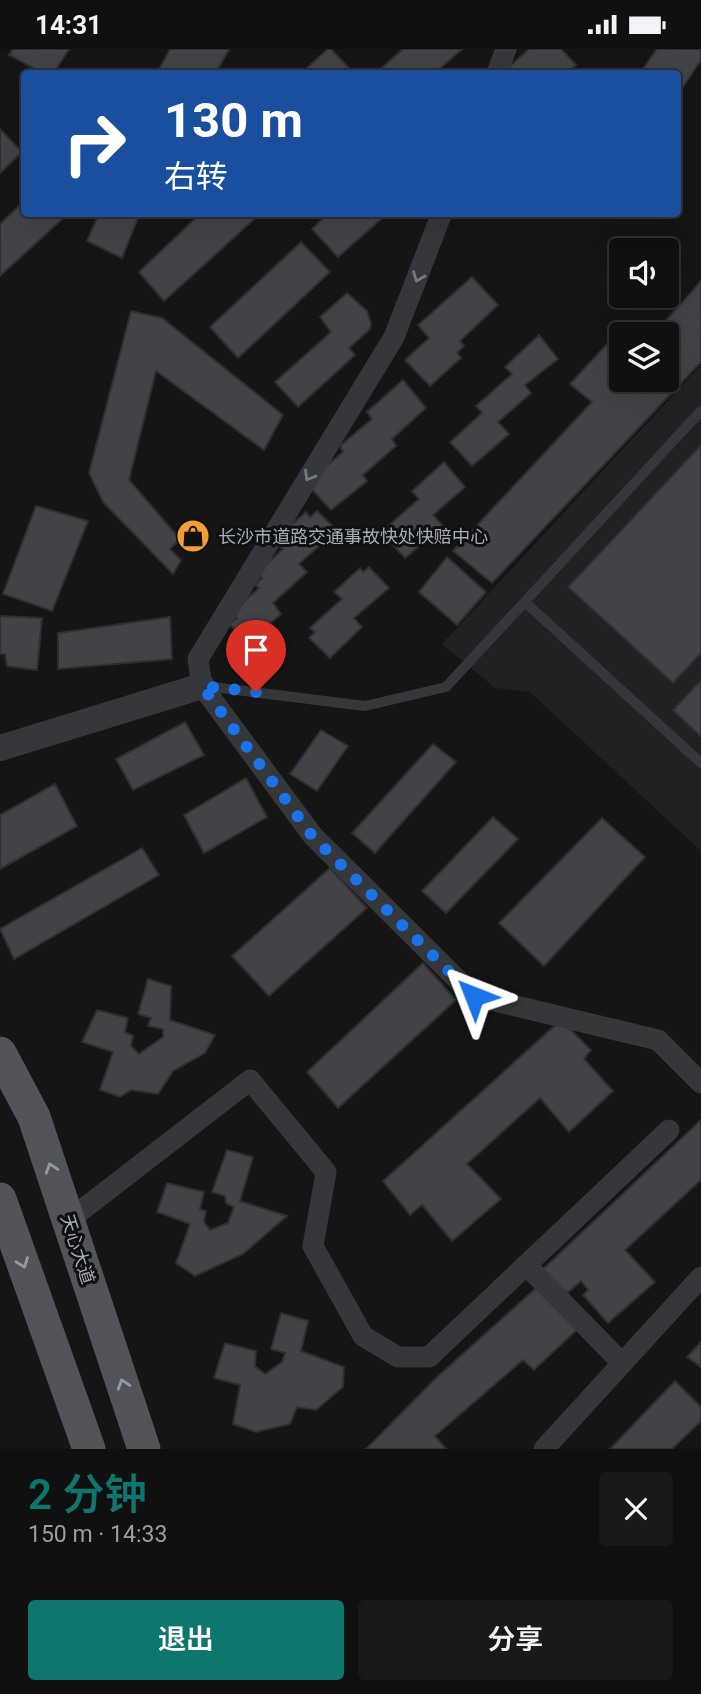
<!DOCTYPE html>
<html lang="zh">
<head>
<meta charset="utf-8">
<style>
	body { margin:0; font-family:Roboto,"Noto Sans SC",sans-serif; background:#191919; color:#f1f3f6; height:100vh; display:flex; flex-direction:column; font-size:26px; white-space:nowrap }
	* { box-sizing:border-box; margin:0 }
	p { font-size:23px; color:#9c9d9f }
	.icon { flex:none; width:38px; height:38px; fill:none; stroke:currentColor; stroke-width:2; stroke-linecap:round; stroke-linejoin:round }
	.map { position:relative; height:1400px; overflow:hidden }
	.sheet { display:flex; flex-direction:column; background:#101010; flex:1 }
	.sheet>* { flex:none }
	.banner { position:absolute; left:21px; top:21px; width:660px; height:147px; border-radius:7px; box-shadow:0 7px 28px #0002,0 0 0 2px #303030; background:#1a4fa0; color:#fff; overflow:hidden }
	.buttons { position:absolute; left:609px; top:189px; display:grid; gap:14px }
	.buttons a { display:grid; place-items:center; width:70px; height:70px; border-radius:7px; background:#101010; box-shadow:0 7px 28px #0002,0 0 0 2px #303030; font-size:35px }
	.pin { position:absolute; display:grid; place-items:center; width:60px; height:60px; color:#fff; margin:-72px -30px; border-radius:50% 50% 50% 0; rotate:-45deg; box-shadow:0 0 7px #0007 }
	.pin .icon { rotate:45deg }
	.me { position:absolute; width:77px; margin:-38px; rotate:315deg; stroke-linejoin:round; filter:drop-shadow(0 0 5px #0008) }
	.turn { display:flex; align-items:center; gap:24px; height:147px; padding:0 28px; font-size:32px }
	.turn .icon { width:91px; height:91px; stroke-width:2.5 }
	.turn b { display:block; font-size:49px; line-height:60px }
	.round { display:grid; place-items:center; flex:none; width:74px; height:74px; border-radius:7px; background:#191919 }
	.headline { display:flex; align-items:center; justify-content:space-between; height:119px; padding:0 28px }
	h1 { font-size:42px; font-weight:600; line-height:52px; color:#0f766e }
	.button { display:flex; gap:14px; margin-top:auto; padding:14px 28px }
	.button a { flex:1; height:80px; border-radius:7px; background:#0f766e; color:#fff; font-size:28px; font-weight:600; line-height:80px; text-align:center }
	.button a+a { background:#191919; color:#f1f3f6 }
	.status { display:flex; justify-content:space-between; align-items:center; height:49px; padding:0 35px; background:#101010; direction:ltr }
	.status svg { height:19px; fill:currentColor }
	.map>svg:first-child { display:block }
	.built { fill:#212123 }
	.building { fill:#414346; stroke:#2f2f32; stroke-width:2 }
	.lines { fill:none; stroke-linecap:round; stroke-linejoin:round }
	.service { stroke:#36373b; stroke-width:10 }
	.minor { stroke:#36373b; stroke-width:21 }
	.tertiary { stroke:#36373b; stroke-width:26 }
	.primary { stroke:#52545a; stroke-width:33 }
	.oneway { stroke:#74787f }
	.oneway2 { stroke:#959ba4 }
	.route { stroke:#1a73e8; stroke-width:12; stroke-dasharray:0 21.6 }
	.labels { text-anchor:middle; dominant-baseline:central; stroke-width:6; stroke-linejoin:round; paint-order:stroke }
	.poi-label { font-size:18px; fill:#a6adb7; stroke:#101011; text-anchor:start }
	.street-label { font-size:18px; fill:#a6adb7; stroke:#101011 }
</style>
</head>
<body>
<div class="status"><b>14:31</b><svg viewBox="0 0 49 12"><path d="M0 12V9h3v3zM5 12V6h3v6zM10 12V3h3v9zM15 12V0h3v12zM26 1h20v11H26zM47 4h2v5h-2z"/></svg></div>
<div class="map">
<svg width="701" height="1400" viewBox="0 0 701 1400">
	<rect width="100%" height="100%" fill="#151516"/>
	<polygon class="built" points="701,316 701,802 530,643 495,639 442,595"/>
	<g class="building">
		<polygon points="13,0 69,0 54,24 42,24 9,6"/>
		<polygon points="170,0 229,0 216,24 157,24"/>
		<polygon points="328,0 331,0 354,24 301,24"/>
		<polygon points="403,0 462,0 435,24 377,23"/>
		<polygon points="529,0 561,0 576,16 566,24 502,24"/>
		<polygon points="657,0 701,0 701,11 677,47 677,24 640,24"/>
		<polygon points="0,80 22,103 0,124"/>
		<polygon points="24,152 24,164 69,164 0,227 0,175"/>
		<polygon points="99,164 140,164 122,209 87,192"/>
		<polygon points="201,164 261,164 164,252 139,223"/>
		<polygon points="328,164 388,164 338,208 312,180"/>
		<polygon points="301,193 330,223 238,309 210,278"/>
		<polygon points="472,228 498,256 460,292 464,297 457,304 461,309 430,337 405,311 429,289 418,276"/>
		<polygon points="701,232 701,313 492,534 453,502 592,353 570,335 607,295 621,303 621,331 667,331 667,285 654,285"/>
		<polygon points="347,244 367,262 371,274 370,280 349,299 355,306 298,358 275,333 331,283 320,268"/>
		<polygon points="131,262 162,269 283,366 264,401 156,322 129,431 180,490 170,500 181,511 173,525 103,453 89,424"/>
		<polygon points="539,286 558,310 525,336 531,344 498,373 509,385 472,417 450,393 482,364 476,357 512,325 505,318"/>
		<polygon points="403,331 426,359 392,390 396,397 363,426 367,432 331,461 306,434 343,403 340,397 372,370 367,363"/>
		<polygon points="701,396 701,604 673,634 568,538"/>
		<polygon points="444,413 465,438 433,466 443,477 405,509 381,483 419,450 412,442"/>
		<polygon points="36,457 88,472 52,562 3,545"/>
		<polygon points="317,462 337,481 299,515 307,523 273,554 281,565 247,594 229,575 237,569 232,563 259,539 255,536 262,529 257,524 283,500 279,497 287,490 282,484 306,463 310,468"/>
		<polygon points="447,508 486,543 457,576 419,543"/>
		<polygon points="369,518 389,539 354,569 362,578 330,609 309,589 315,583 310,579 342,550 334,543 360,519 363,523"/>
		<polygon points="0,567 42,569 37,621 7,617 5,605 0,605"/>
		<polygon points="170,568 172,610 58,620 58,584"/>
		<polygon points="701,631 701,688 673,661"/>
		<polygon points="185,673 204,706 133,741 116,710"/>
		<polygon points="321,681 348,697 317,742 290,725"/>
		<polygon points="433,695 456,713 375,804 352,784"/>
		<polygon points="246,729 267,768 204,804 184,766"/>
		<polygon points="55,735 77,777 0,820 0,766"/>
		<polygon points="493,768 518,790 446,864 422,842"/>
		<polygon points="602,769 645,808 544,917 499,874"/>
		<polygon points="142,799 159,826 14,910 0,880"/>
		<polygon points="330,819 367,859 269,947 232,907"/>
		<polygon points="423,914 456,951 338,1059 307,1023"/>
		<polygon points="148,930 171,937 170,971 215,986 205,1004 173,1022 158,1045 131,1041 120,1048 100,1041 113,1003 82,993 97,961 128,969 125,983 133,987 131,997 139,1005 163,988 163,980 148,977 151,969 138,965"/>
		<polygon points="561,971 591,1001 584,1010 613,1042 569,1083 540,1049 467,1115 501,1150 452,1192 422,1156 410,1166 383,1132"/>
		<polygon points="701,1071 701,1131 625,1201 655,1233 608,1274 583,1246 588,1241 581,1232 565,1246 542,1221"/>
		<polygon points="227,1101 253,1108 240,1152 287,1167 243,1205 195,1227 176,1214 190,1175 157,1163 167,1134 204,1143 200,1160 206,1162 204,1173 210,1181 228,1174 234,1158 226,1154 225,1147 212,1143"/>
		<polygon points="537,1238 579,1279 534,1321 523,1311 435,1387 446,1400 366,1400 436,1329"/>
		<polygon points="281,1264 308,1272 301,1302 344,1318 343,1338 316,1361 297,1358 290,1375 256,1383 233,1375 240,1336 214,1329 225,1294 256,1302 255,1317 265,1325 282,1313 285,1304 271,1300"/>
		<polygon points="701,1293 701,1318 687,1308"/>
		<polygon points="675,1332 701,1358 701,1372 672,1400 610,1400"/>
	</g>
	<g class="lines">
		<g class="service">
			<polyline points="526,554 701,714"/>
			<polyline points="205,637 365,657 446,638 701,362"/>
		</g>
		<g class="minor">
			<polyline points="497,24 506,0"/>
			<polyline points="442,164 394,288 198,610 202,637 313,787 474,947 658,991 701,1034"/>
			<polyline points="69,1171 250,1031 326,1123 313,1197 363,1287 398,1308 429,1308 669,1081"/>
			<polyline points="526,1216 622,1314"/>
			<polyline points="544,1400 701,1228"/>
		</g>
		<polyline class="tertiary" points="0,699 202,637"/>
		<g class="primary">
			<polyline points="0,1004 34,1068 144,1400"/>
			<polyline points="0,1150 89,1400"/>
		</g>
	</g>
	<defs><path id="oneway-chevron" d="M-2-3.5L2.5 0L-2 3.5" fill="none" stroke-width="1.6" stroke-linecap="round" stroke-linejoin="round" transform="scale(1.75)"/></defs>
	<g class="oneway">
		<use href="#oneway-chevron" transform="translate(418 228) rotate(111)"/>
		<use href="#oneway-chevron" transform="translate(309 427) rotate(121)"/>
	</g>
	<g class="oneway2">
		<use href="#oneway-chevron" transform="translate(51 1119) rotate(-108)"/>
		<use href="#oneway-chevron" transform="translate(23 1214) rotate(70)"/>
		<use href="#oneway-chevron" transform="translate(123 1335) rotate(-108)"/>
	</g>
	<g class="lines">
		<polyline class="route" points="256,643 202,637 313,788 474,947"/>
	</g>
	<defs>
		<symbol id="shop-disc" viewBox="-11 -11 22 22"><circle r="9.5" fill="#f29f31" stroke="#101011"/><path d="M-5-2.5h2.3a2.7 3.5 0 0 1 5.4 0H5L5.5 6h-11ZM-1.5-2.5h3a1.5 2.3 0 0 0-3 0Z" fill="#111"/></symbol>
	</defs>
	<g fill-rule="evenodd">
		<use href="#shop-disc" x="174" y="468" width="38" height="38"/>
	</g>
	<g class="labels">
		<g class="poi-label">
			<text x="218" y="487">长沙市道路交通事故快处快赔中心</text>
		</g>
		<g class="street-label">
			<text transform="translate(78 1200) rotate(72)">天心大道</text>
		</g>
	</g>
</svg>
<div class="buttons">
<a><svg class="icon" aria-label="sound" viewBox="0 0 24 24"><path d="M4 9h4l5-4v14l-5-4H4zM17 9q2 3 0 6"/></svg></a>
<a><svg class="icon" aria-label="layers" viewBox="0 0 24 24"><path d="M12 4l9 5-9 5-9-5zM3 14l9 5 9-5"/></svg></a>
</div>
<div class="pin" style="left:256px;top:643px;background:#d93025"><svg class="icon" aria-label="arrive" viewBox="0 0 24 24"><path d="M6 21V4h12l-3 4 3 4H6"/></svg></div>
<svg class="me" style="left:474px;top:947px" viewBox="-20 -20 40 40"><path d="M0-17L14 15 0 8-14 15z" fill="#1a73e8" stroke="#fff" stroke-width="4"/></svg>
<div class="banner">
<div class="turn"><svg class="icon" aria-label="right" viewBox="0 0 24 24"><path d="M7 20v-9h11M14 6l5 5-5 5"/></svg><div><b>130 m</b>右转</div></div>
</div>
</div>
<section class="sheet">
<div class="headline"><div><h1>2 分钟</h1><p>150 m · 14:33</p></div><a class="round"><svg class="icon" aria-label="close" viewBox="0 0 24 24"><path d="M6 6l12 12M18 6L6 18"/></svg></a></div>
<div class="button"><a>退出</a><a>分享</a></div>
</section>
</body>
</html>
